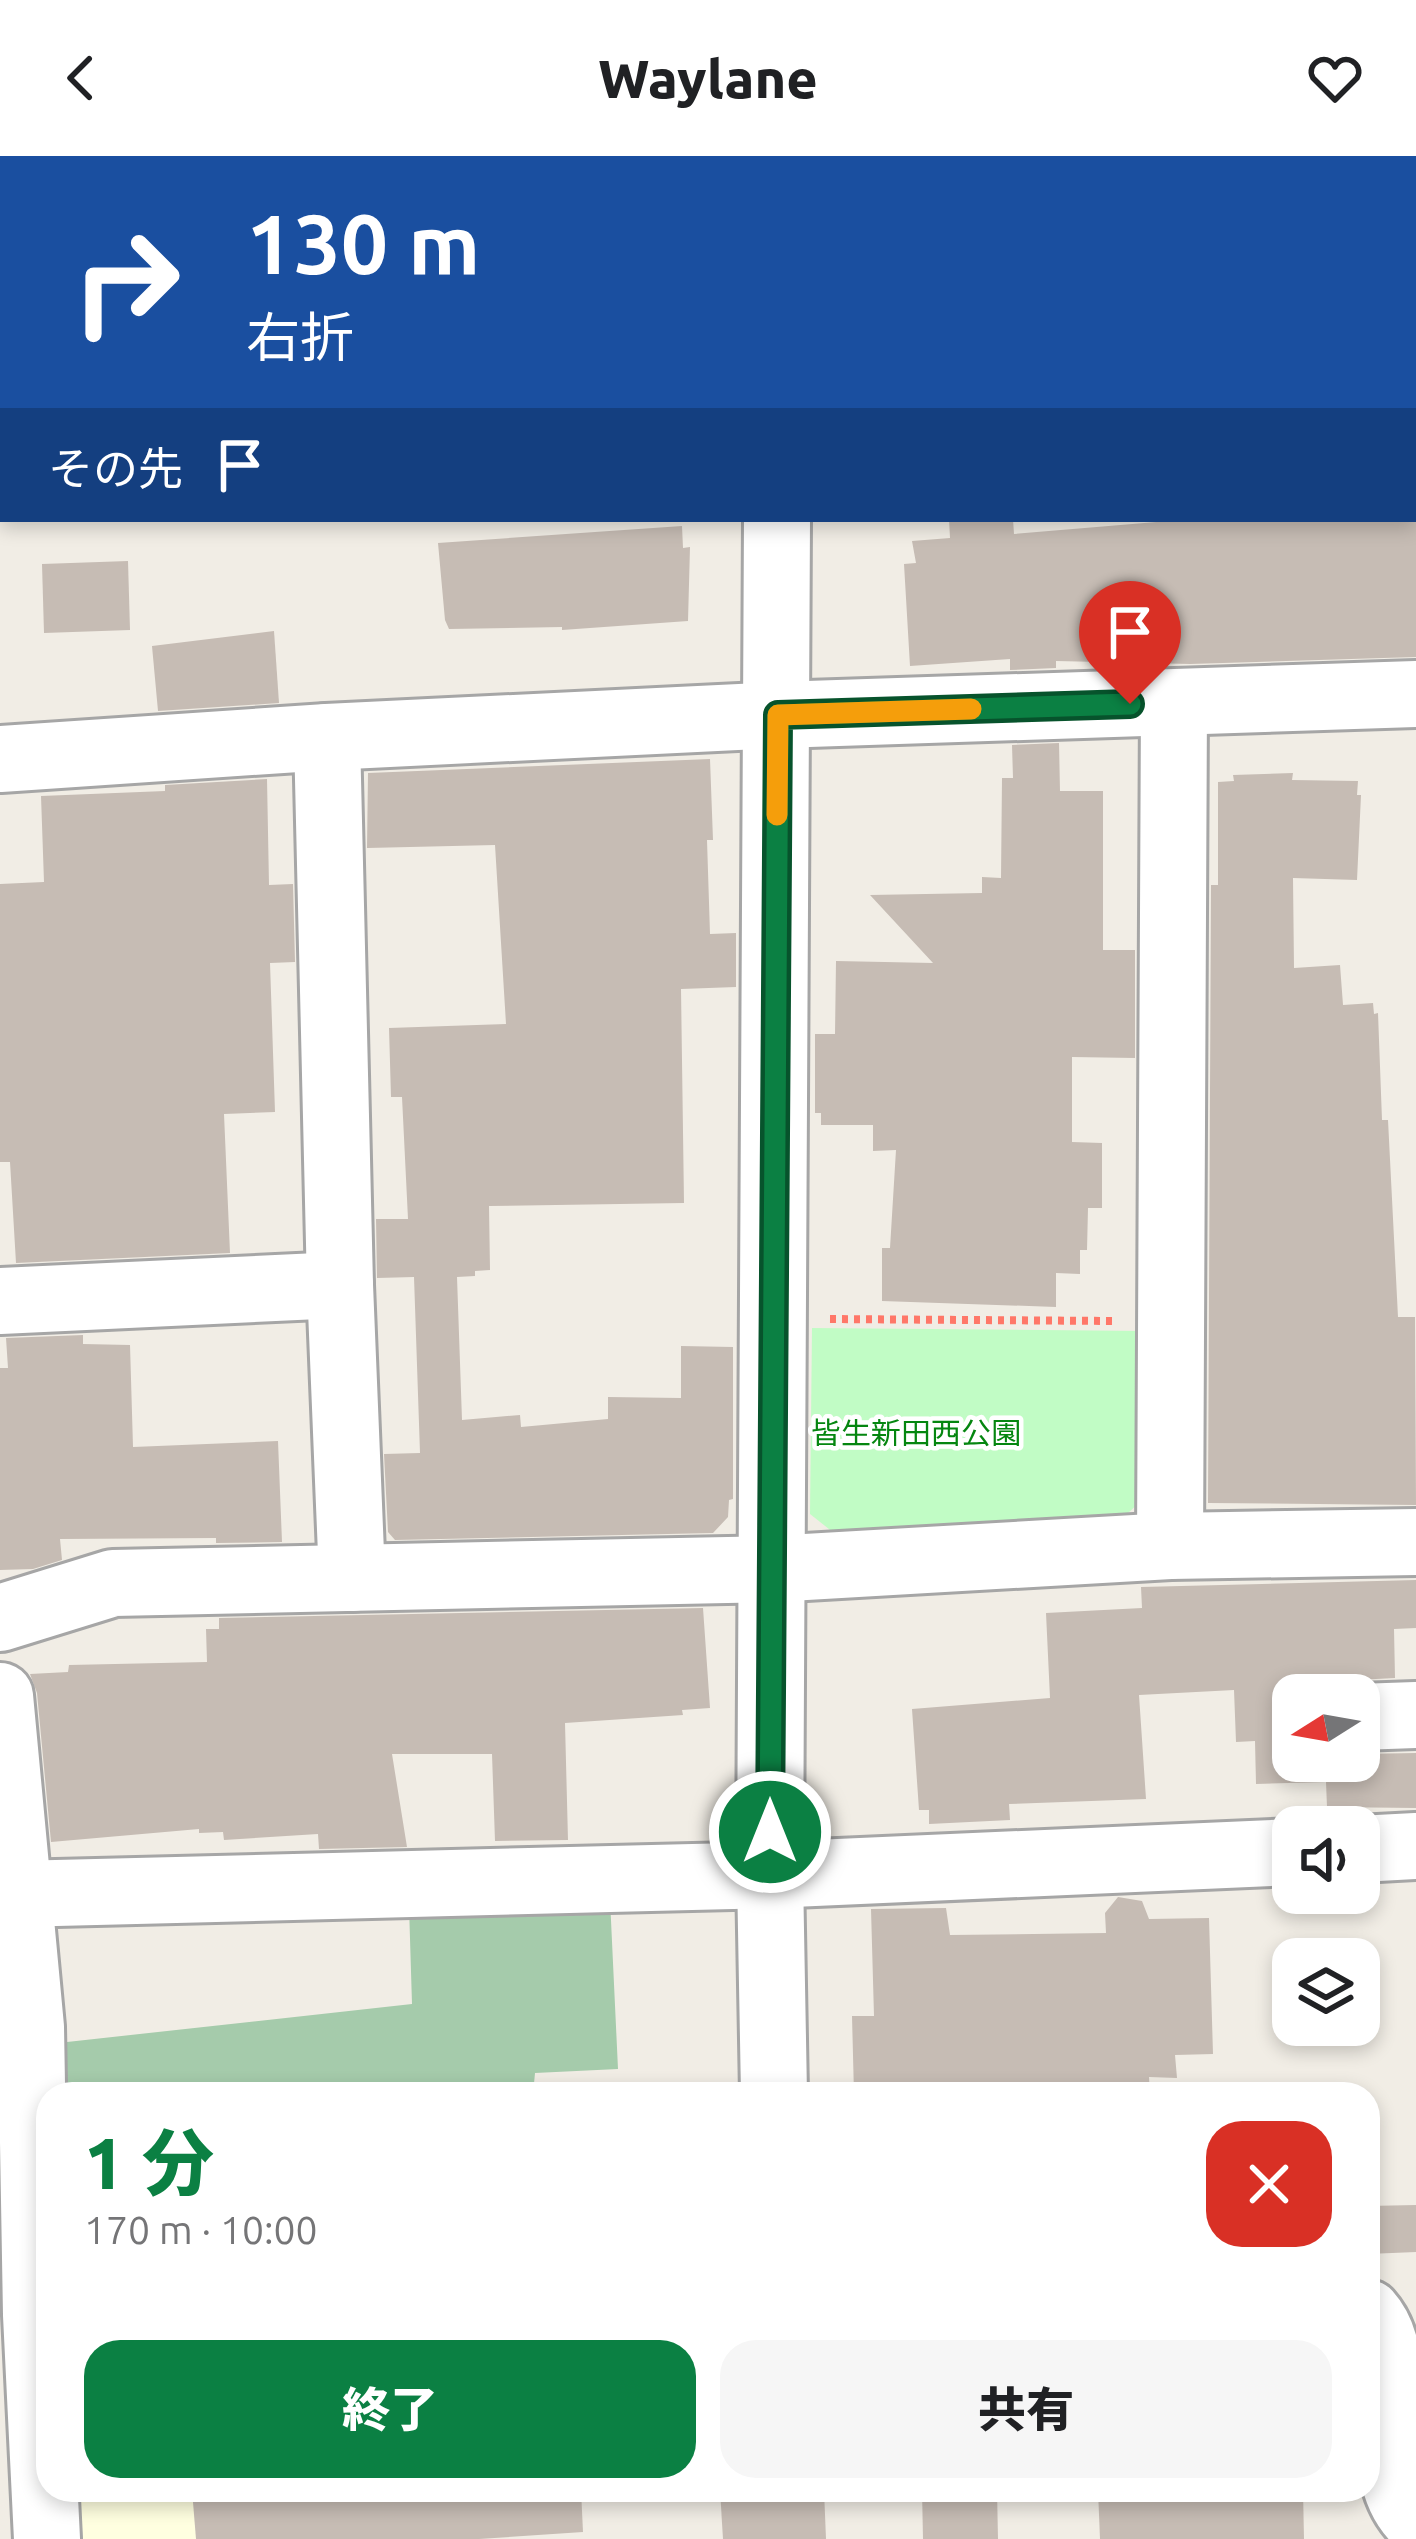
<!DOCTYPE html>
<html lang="ja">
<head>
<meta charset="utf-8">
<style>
	body { margin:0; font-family:Ubuntu,"Noto Sans JP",sans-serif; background:#f6f6f6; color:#202124; height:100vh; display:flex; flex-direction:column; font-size:45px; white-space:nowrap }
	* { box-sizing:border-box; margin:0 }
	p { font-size:39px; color:#757577 }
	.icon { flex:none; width:66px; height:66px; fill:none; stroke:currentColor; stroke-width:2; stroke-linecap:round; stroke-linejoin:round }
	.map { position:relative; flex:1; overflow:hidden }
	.panel { position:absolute; left:36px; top:1926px; width:1344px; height:420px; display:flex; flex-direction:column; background:#fff; border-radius:36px; box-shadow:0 6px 18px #0003 }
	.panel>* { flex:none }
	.guide { position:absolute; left:0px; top:0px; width:1416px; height:366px; box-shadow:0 6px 18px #0003; background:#1a4fa0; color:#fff; overflow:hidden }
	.needle { width:78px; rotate:259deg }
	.controls { position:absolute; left:1272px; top:1518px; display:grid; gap:24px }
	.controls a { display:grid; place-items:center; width:108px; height:108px; border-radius:24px; background:#fff; box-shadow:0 6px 18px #0003; font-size:60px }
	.pin { position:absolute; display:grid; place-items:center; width:102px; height:102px; color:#fff; margin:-123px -51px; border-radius:50% 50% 50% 0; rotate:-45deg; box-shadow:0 0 12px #0007 }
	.pin .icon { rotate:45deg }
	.me { position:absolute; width:132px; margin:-66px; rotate:0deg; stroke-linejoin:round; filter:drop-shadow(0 0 9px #0008) }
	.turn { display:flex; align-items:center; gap:42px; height:252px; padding:0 48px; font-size:54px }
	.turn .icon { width:156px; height:156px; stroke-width:2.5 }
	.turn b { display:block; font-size:84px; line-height:102px }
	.then { display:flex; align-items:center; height:114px; padding:0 48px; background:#0003; gap:24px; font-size:45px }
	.round { display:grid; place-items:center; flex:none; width:126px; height:126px; border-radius:36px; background:#f6f6f6 }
	.summary { display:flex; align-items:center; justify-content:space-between; height:204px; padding:0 48px }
	h1 { font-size:72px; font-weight:800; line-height:90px; color:#0b8043 }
	.action { display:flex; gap:24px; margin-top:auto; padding:24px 48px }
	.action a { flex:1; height:138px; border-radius:36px; background:#0b8043; color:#fff; font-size:48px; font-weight:800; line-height:138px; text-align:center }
	.action a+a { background:#f6f6f6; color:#202124 }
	header { display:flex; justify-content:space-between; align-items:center; height:156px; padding:0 48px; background:#fff; font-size:54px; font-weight:800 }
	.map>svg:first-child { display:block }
	.commercial { fill:#f2d5d4 }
	.education { fill:#ffffe0 }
	.cemetery { fill:#a5cbab }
	.park { fill:#c1fcc5 }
	.building { fill:#c6bcb4 }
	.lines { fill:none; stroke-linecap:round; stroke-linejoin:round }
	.minor-casing { stroke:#a6a6a6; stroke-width:72 }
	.major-casing { stroke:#9b6700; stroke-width:72 }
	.path { stroke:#ff7768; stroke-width:8; stroke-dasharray:6 6; stroke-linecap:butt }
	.minor { stroke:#fff; stroke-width:66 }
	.major { stroke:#ffd49c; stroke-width:66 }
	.route-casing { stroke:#07532c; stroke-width:30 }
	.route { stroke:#0b8043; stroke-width:21 }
	.slow { stroke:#f59e0b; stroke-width:21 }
	.labels { text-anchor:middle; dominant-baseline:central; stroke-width:9; stroke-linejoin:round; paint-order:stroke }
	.park-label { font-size:30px; fill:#058610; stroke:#fff }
</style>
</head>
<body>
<header><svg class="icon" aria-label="back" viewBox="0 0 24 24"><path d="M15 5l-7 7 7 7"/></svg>Waylane<svg class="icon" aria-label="heart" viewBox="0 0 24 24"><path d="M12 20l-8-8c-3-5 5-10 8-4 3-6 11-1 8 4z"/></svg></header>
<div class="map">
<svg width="1416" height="2383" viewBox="0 0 1416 2383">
	<rect width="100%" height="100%" fill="#f1ede5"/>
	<polygon class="commercial" points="1021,0 1416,0 1416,165 1413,165 1413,3"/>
	<polygon class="education" points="71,2334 451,2334 457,2383 73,2383"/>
	<polygon class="cemetery" points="610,1743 618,1913 535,1917 533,1938 59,1938 58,1887 412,1848 409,1750"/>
	<polygon class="park" points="812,1172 1144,1175 1142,1344 1112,1372 844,1385 810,1358"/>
	<g class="building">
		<polygon points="949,363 1013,363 1014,378 1192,363 1416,363 1416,501 1190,508 1056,505 1056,512 1010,514 1010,503 910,510 904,408 916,407 912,385 950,382"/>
		<polygon points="682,370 683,392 690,391 688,465 562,474 562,471 449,473 445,464 438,387"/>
		<polygon points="128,405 130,474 44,477 42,408"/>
		<polygon points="274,475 279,547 158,555 152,490"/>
		<polygon points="1059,587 1060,635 1103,635 1103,794 1135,794 1135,902 1072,901 1072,986 1102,987 1102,1052 1088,1052 1087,1094 1080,1094 1080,1118 1056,1117 1056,1151 882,1145 882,1092 890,1092 896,994 873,995 873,969 821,969 821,957 815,957 815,878 835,878 836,805 933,807 870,739 982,737 982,721 1001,722 1002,622 1013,622 1012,589"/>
		<polygon points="710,603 713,684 707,684 710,778 736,777 736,831 681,833 684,1047 489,1050 490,1114 475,1115 475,1120 457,1121 462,1264 520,1259 521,1271 608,1263 608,1241 681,1242 681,1190 733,1191 733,1343 729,1344 728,1361 713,1377 395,1384 388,1376 384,1298 420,1297 414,1121 377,1122 376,1063 408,1063 402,941 391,941 389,872 506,868 495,689 367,692 368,617"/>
		<polygon points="1293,617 1292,624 1358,625 1357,639 1361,639 1357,724 1293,722 1294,812 1340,809 1343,849 1373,847 1374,858 1378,857 1382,964 1388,964 1398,1161 1415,1161 1416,1349 1208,1347 1211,729 1218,729 1218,626 1234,625 1233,619"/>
		<polygon points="267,623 269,729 293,728 295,806 270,807 275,956 224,958 230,1097 16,1107 10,1006 0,1006 0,728 44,726 41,640 165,635 165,629"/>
		<polygon points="83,1179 83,1188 130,1189 133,1291 278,1285 282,1386 216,1387 216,1382 60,1383 62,1404 33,1413 0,1414 0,1212 8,1212 6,1182"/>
		<polygon points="1416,1424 1416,1472 1394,1473 1395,1522 1357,1524 1340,1529 1330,1539 1293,1539 1293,1605 1359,1605 1359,1598 1416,1597 1416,1652 1327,1651 1326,1626 1256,1628 1255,1585 1236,1586 1234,1534 1139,1539 1146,1643 1009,1648 1010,1664 929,1668 929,1654 919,1654 912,1553 1050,1542 1046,1457 1142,1452 1141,1431"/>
		<polygon points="703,1452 710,1552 682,1554 683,1559 565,1567 568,1684 495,1685 492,1598 392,1598 407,1691 319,1693 318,1678 224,1684 223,1676 199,1677 199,1673 51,1686 37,1537 30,1518 68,1516 69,1509 207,1506 206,1473 219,1473 219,1462"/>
		<polygon points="1118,1741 1142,1745 1149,1763 1209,1762 1213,1898 1175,1899 1177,1922 1149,1921 1150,1938 854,1938 852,1860 874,1860 871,1753 946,1752 950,1779 1106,1777 1105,1757"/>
		<polygon points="1416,2049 1416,2096 1368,2098 1368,2050"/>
		<polygon points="192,2334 581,2334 583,2376 479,2383 196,2383"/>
		<polygon points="720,2334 824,2334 826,2383 723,2383"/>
		<polygon points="922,2334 997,2334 998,2383 923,2383"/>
		<polygon points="1098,2334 1303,2334 1304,2383 1100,2383"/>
	</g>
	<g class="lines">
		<defs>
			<g id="minor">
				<polyline points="757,0 758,3"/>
				<polyline points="327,581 340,1129 352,1422"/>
				<polyline points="0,603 327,581 778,559 1416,538"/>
				<polyline points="0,1145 340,1129"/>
				<polyline points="1170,1390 1174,547"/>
				<polyline points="0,1462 113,1427 771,1413 1170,1390 1416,1386"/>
				<polyline points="0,1540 31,1871 36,2159 47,2383"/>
				<polyline points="1359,1561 1416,1559"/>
				<polyline points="1359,1693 1416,1690"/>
				<polyline points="16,1738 770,1719 1293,1696"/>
				<polyline points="774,1938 770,1719 777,363"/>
				<path d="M1368,2157C1414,2208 1363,2311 1416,2364"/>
			</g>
			<g id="major">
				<polyline points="1413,240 1416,240"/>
				<polyline points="0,316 3,315"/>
			</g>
		</defs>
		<use href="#minor" class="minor-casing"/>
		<use href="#major" class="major-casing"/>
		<polyline class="path" points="830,1163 1115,1165"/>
		<use href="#minor" class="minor"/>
		<use href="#major" class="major"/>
	</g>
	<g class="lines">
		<defs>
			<polyline id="route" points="770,1676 778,559 1130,548"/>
		</defs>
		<use href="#route" class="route-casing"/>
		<use href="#route" class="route"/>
		<polyline class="slow" points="777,659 778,559 971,553"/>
	</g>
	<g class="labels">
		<g class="park-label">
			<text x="916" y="1277">皆生新田西公園</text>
		</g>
	</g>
</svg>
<div class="controls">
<a><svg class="needle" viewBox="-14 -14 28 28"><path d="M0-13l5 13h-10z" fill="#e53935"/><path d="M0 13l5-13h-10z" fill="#757577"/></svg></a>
<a><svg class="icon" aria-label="sound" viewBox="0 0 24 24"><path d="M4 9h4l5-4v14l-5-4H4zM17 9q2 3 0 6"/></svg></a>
<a><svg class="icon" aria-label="layers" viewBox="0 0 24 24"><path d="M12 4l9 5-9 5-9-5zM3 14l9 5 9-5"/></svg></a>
</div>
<div class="pin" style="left:1130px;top:548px;background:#d93025"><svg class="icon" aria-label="arrive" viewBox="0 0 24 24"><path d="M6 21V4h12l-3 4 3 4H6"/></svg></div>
<svg class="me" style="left:770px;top:1676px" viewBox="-20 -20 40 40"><circle r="17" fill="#0b8043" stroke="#fff" stroke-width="3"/><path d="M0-11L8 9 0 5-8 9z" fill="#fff"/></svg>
<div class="guide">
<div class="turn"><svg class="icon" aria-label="right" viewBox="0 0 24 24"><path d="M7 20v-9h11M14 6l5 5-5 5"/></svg><div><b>130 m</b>右折</div></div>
<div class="then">その先<svg class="icon" aria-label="arrive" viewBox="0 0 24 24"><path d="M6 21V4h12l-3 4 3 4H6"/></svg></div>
</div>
<section class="panel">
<div class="summary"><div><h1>1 分</h1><p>170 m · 10:00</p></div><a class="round" style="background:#d93025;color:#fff"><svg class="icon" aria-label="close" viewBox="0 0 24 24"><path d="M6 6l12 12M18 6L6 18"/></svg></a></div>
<div class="action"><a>終了</a><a>共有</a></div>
</section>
</div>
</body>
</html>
